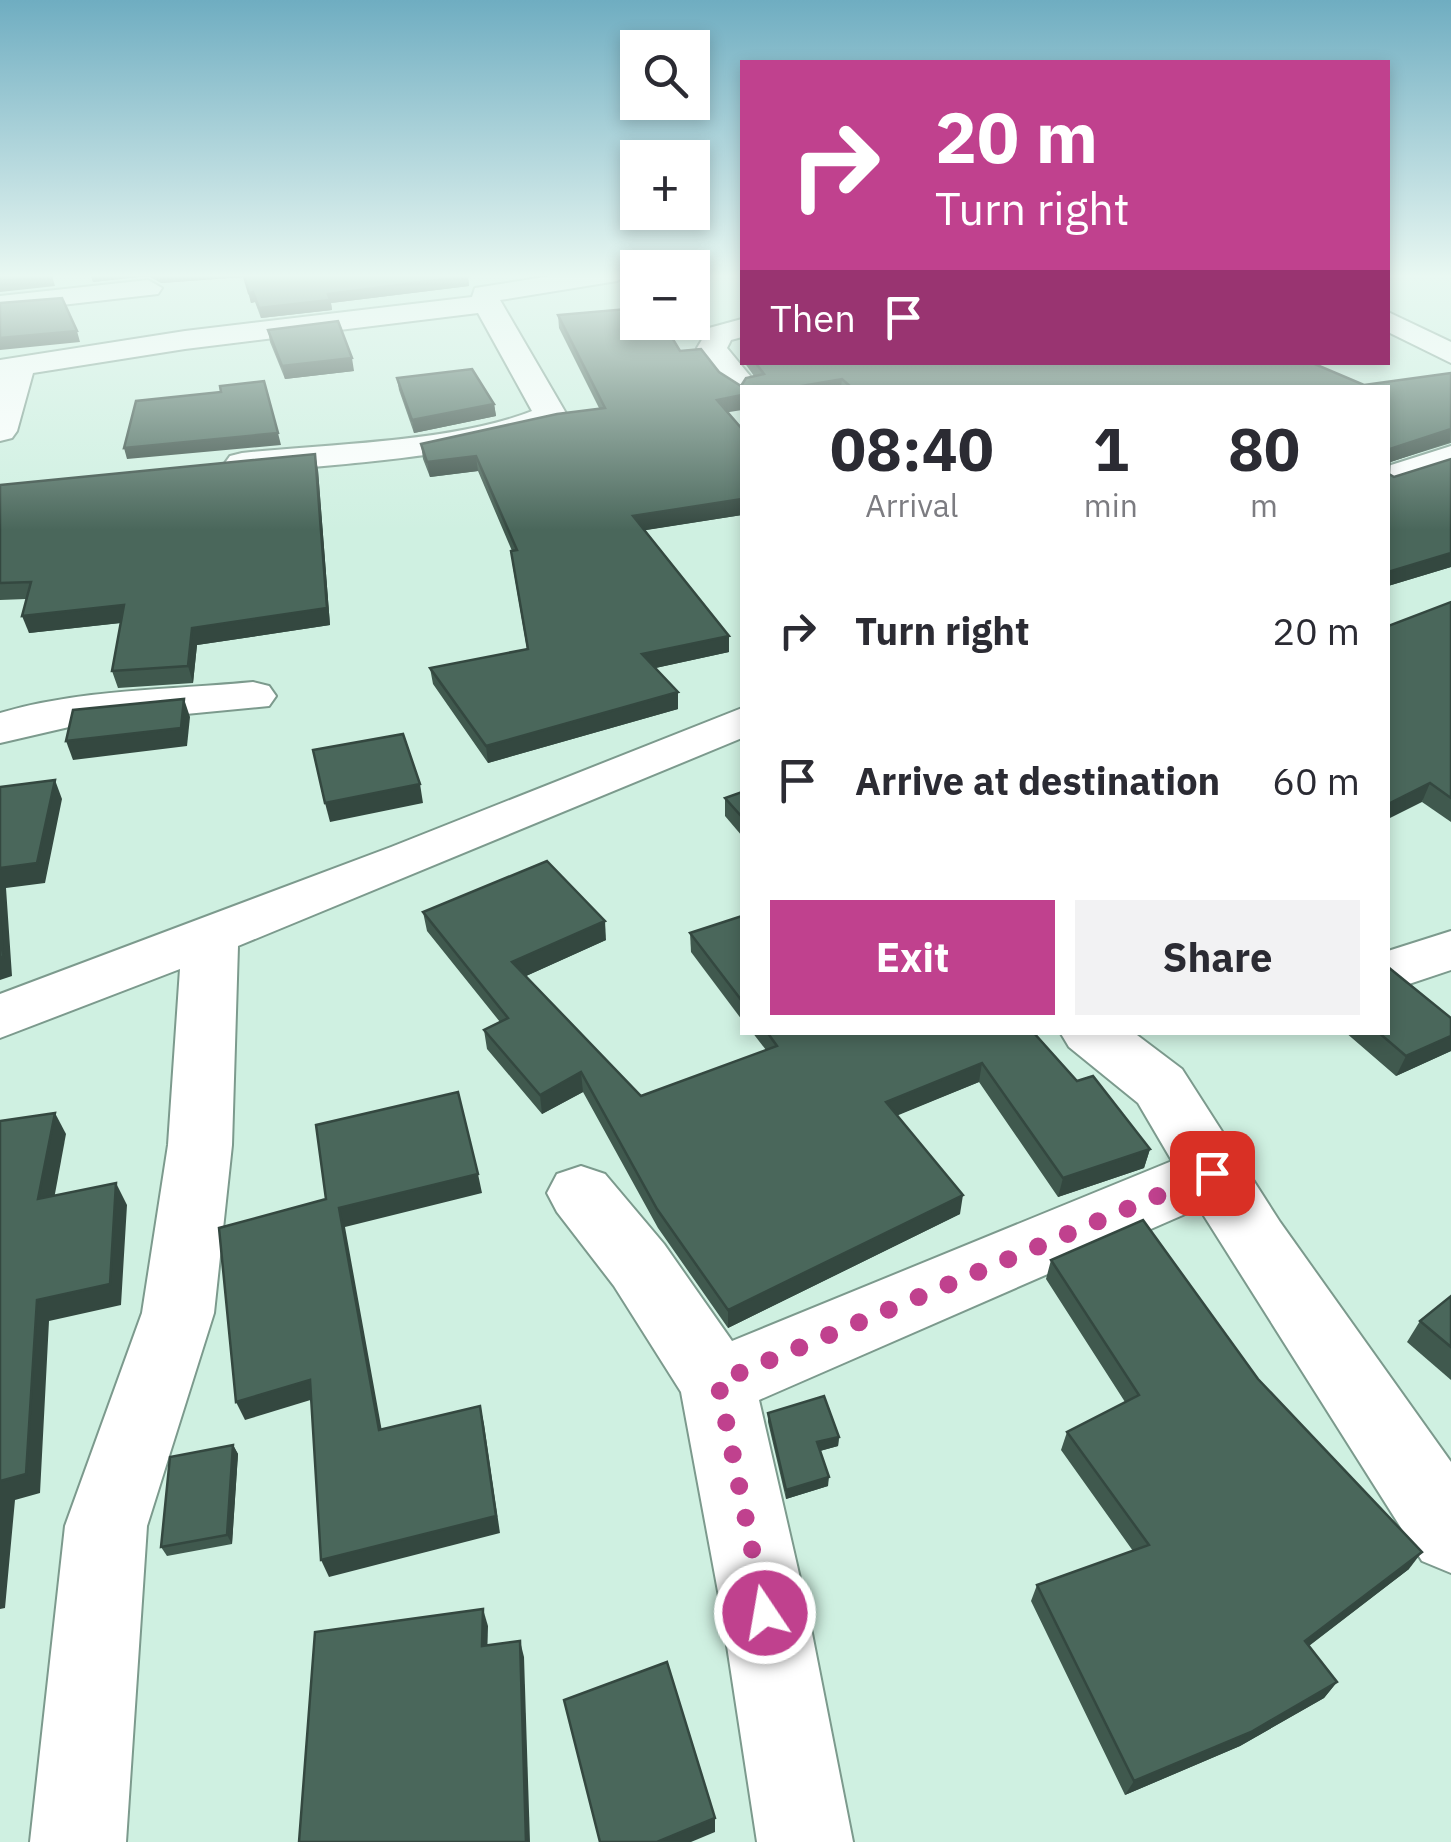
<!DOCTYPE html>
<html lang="en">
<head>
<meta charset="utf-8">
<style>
	body { margin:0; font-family:"IBM Plex Sans",sans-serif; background:#f2f2f3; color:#2b2b33; height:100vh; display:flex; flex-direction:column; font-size:38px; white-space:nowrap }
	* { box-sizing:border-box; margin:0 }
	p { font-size:32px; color:#7c7c81 }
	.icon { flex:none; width:55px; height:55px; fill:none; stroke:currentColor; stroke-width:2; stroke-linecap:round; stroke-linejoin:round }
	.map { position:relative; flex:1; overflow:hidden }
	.panel { position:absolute; left:740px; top:385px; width:650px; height:650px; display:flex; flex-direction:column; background:#fff; border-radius:0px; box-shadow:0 5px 15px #0003 }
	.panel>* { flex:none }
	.top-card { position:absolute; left:740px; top:60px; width:650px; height:305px; border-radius:0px; box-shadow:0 5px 15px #0003; background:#c0418e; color:#fff; overflow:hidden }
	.controls { position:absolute; left:620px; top:30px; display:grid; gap:20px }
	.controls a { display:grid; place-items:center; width:90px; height:90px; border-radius:0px; background:#fff; box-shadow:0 5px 15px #0003; font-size:50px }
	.pin { position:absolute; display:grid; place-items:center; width:85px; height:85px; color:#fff; margin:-42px; border-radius:20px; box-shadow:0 5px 15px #0006 }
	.me { position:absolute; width:110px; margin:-55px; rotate:348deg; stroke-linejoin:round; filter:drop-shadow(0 0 8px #0008) }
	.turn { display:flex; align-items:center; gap:35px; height:210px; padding:0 30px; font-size:45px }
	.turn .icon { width:130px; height:130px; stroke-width:2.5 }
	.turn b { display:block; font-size:70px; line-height:85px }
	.then { display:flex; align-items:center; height:95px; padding:0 30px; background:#0003; gap:20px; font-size:38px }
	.eta { display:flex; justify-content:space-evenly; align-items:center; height:170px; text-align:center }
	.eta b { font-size:60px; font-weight:700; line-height:70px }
	.button { display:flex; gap:20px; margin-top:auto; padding:20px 30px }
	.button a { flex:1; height:115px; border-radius:0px; background:#c0418e; color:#fff; font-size:40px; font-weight:700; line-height:115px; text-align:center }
	.button a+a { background:#f2f2f3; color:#2b2b33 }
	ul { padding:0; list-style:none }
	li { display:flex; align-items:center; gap:30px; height:150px; padding:0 30px }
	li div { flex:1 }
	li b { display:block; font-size:38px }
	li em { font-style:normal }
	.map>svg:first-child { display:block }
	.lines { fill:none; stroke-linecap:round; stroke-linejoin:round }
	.street-casing { stroke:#7c9a8d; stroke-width:4 }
	.street { fill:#fff; fill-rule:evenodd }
	.wall { fill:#40594e }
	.shaded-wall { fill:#344840 }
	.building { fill:#4a675b; stroke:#344840; stroke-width:2.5 }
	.route { stroke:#c0418e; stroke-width:18; stroke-dasharray:0 32.4 }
</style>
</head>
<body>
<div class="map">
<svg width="1451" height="1842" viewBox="0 0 1451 1842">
	<rect width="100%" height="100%" fill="#cff0e1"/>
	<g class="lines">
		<defs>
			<g id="street">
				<path d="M569,273H630L617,281L500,300L567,415C541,453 296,468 242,473L230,470L225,463L230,456L242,453C327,444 455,442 532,411L478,313L185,349L33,373L17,431L12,438L0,441V360L185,331L472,297L475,288Z"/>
				<polygon points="148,280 162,288 158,294 0,312 0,296"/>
				<polygon points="1388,312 1451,342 1451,363 1388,332"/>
				<path d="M742,319V337L731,340L727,348L760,388H742V397C720,391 709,366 697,348L709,328Z"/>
				<polygon points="1451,446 1451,468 1388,489 1388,466"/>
				<path d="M253,682L269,686L276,696L269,706L82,724L0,743V713C81,689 169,690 253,682Z"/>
				<polygon points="742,708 742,738 238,946 232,1145 214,1313 147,1526 126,1842 30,1842 65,1526 142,1313 168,1145 180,969 0,1038 0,994 391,847"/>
				<polygon points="1451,931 1451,970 1388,991 1388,951"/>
				<polygon points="1060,1032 1133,1032 1182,1069 1280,1222 1451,1462 1451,1573 1422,1561 1199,1208 759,1400 808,1613 853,1842 757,1842 722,1613 681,1392 614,1286 557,1212 547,1193 557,1174 581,1166 605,1174 664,1244 732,1341 1172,1161 1138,1103 1069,1047"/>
			</g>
		</defs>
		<use href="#street" class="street-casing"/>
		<use href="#street" class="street"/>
	</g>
	<g class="wall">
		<polygon points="90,273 465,273 468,276 469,286 331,303 332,310 261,318 255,302 251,303 244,277 161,283 148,276 93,282"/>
		<polygon points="558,315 658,337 741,386 754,376 744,362 1310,362 1364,385 1451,373 1451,443 1390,462 1389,474 1394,477 1451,459 1451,567 1388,586 1388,388 742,388 728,412 742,429 742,515 645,530 729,636 729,652 655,668 678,709 488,763 433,684 430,668 527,649 513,567 511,551 512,551 478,471 430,477 423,459 421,444 599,408 559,328"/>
		<polygon points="268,330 354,371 285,379 270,342"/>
		<polygon points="397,378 494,404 496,416 414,433 399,390"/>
		<polygon points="318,470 330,625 197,645 193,683 118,688 112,671 121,623 29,633 26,599 0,600 0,485"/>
		<polygon points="1451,602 1451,822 1422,802"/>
		<polygon points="742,792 742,836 725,816 725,798"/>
		<polygon points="423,912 606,940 526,976 641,1096 766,1050 752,1032 1033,1032 1077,1081 1150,1149 1144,1168 1058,1197 979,1082 897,1115 960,1214 728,1328 658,1228 583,1092 542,1114 487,1049 484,1030 500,1022 427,931"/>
		<polygon points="742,916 742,1020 691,952 690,933"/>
		<polygon points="1451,1018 1451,1051 1396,1076 1345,1032 1388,1032"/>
		<polygon points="1051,1260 1258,1379 1409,1569 1309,1646 1337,1682 1324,1698 1240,1746 1125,1795 1031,1601 1037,1585 1133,1551 1061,1450 1067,1432 1125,1402 1046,1279"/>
		<polygon points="1451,1296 1451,1380 1407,1342 1420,1321"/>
		<polygon points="768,1413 839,1437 838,1446 820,1451 828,1486 786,1499 768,1422"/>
		<polygon points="233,1445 238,1454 232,1544 167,1556 161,1547"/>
	</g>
	<g class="shaded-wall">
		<polygon points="90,273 147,273 148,276 93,282"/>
		<polygon points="158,273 243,273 244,277 161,283"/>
		<polygon points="52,276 55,286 0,292 0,281"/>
		<polygon points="468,276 469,286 331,303 332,310 261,318 259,308 328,294"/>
		<polygon points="253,292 255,302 251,303 249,293"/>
		<polygon points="77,331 80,342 0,350 0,338"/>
		<polygon points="352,358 354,371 285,379 282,366"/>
		<polygon points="842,379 841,388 790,388"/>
		<polygon points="742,395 742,410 717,414 717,400"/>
		<polygon points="494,404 496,416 414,433 412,420"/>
		<polygon points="1451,429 1450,442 1388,463 1390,449"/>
		<polygon points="278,433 281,445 127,459 124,448"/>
		<polygon points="315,454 318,470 330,625 197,645 193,683 188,666 192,628"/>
		<polygon points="476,456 478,471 430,477 427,462"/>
		<polygon points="742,499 742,515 634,532 633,516"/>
		<polygon points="1451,553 1451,567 1388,586 1388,572"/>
		<polygon points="124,605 129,622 29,633 22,616"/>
		<polygon points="729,636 729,652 642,671 642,654"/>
		<polygon points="678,692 678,709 488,763 486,746"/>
		<polygon points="184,699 190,717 187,746 73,760 66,741"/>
		<polygon points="55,780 62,799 45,883 6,888 12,976 0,980 0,868"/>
		<polygon points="1430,783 1422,802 1388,819 1388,804"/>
		<polygon points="420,784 423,803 330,822 325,803"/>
		<polygon points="605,921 606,940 515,981 512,962"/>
		<polygon points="1451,1036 1451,1051 1396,1076 1406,1056"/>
		<polygon points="982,1063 979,1082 884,1121 886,1102"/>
		<polygon points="581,1072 583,1092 542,1114 540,1095"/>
		<polygon points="55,1113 66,1134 50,1221 38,1199"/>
		<polygon points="1150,1149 1144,1168 1058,1197 1063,1178"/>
		<polygon points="478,1174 482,1193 345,1227 385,1448 379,1430 339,1208"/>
		<polygon points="116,1183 127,1205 121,1305 49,1321 40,1493 15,1500 5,1608 0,1609 0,1481 37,1300"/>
		<polygon points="963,1195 960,1214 728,1328 728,1310"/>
		<polygon points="310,1380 317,1398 245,1420 236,1402"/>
		<polygon points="480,1406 484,1424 500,1533 329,1577 321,1560"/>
		<polygon points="839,1437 838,1446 816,1452 817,1442"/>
		<polygon points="233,1445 238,1454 232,1544 227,1535"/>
		<polygon points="829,1477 828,1486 786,1499 786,1490"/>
		<polygon points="1422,1552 1409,1569 1294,1657 1305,1641"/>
		<polygon points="483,1609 488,1626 487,1662 482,1646"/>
		<polygon points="520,1641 524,1657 530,1842 526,1842"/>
		<polygon points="1337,1682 1324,1698 1240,1746 1125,1795 1134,1781"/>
		<polygon points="715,1818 715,1832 691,1842 657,1842"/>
	</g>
	<g class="building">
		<polygon points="0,273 50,273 52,276 0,281"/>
		<polygon points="243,273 465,273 468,276 328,294 330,300 259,308 253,292 249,293"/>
		<polygon points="62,298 77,331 0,338 0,303"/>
		<polygon points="638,308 638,322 648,322 658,337 671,336 680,351 701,349 719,372 741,386 746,378 764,374 755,362 1310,362 1364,385 1451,373 1451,429 1390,449 1389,474 1394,477 1451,459 1451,553 1388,572 1388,388 852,388 842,379 790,388 742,388 742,395 717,400 742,429 742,499 633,516 729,636 642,654 678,692 486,746 430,668 528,649 511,551 517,550 476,456 427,462 421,444 557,414 605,408 558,315"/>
		<polygon points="338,321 352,358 282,366 268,330"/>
		<polygon points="472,369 494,404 412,420 397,378"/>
		<polygon points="264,381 278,433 124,448 136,401 221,392 220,386"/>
		<polygon points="315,454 327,608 192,628 188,666 112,671 124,605 22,616 31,582 0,583 0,485"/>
		<polygon points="1451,602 1451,798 1430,783 1388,804 1388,626"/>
		<polygon points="184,699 181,728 66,741 73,710"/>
		<polygon points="403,734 420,784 325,803 313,750"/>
		<polygon points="55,780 37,863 0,868 0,787"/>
		<polygon points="742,792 742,817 725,798"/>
		<polygon points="547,861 605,921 512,962 641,1096 777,1046 767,1032 1033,1032 1077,1081 1093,1076 1150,1149 1063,1178 982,1063 886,1102 963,1195 728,1310 657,1209 581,1072 540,1095 484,1030 508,1018 423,912"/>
		<polygon points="0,915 3,957 0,957"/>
		<polygon points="742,916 742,1001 690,933"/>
		<polygon points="1388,967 1451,1018 1451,1036 1406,1056 1378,1032 1388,1032"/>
		<polygon points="458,1092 478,1174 339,1208 379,1430 480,1406 496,1516 321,1560 310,1380 236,1402 219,1228 326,1199 316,1125"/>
		<polygon points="55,1113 38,1199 116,1183 110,1284 37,1300 26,1474 0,1481 0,1483 0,1121"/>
		<polygon points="1143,1220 1258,1379 1422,1552 1305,1641 1337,1682 1251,1732 1134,1781 1037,1585 1149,1545 1067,1432 1139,1395 1051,1260"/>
		<polygon points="1451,1296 1451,1347 1420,1321"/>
		<polygon points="824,1396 839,1437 817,1442 829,1477 786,1490 768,1413"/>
		<polygon points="233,1445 227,1535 161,1547 170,1457"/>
		<polygon points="483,1609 482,1646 520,1641 526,1842 299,1842 315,1632"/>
		<polygon points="667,1662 715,1818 657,1842 600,1842 564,1700"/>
	</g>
	<linearGradient id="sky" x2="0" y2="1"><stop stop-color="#6fadc1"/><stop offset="0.52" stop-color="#e9f8f2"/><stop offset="1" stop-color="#e9f8f2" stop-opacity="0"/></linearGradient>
	<rect width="1451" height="530" fill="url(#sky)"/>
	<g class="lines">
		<polyline class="route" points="765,1613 718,1382 1212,1173"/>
	</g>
</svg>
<div class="controls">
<a><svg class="icon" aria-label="search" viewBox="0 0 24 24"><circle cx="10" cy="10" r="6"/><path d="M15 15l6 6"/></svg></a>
<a>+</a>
<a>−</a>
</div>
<div class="pin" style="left:1212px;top:1173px;background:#d93025"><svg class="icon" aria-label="arrive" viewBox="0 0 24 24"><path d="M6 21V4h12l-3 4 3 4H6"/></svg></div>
<svg class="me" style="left:765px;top:1613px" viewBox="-20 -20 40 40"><circle r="17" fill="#c0418e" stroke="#fff" stroke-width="3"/><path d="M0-11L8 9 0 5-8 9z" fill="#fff"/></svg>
<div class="top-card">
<div class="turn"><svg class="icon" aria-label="right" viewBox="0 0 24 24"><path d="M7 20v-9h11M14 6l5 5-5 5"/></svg><div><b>20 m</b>Turn right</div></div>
<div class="then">Then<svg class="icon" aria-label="arrive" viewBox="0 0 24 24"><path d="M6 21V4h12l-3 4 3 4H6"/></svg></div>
</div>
<section class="panel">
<div class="eta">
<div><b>08:40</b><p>Arrival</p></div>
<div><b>1</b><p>min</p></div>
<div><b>80</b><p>m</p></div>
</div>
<ul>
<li><svg class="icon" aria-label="right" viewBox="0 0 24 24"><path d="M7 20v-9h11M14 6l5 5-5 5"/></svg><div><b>Turn right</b></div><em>20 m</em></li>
<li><svg class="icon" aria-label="arrive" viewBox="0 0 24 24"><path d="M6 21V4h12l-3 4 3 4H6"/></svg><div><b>Arrive at destination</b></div><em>60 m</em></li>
</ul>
<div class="button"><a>Exit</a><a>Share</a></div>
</section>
</div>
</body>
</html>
